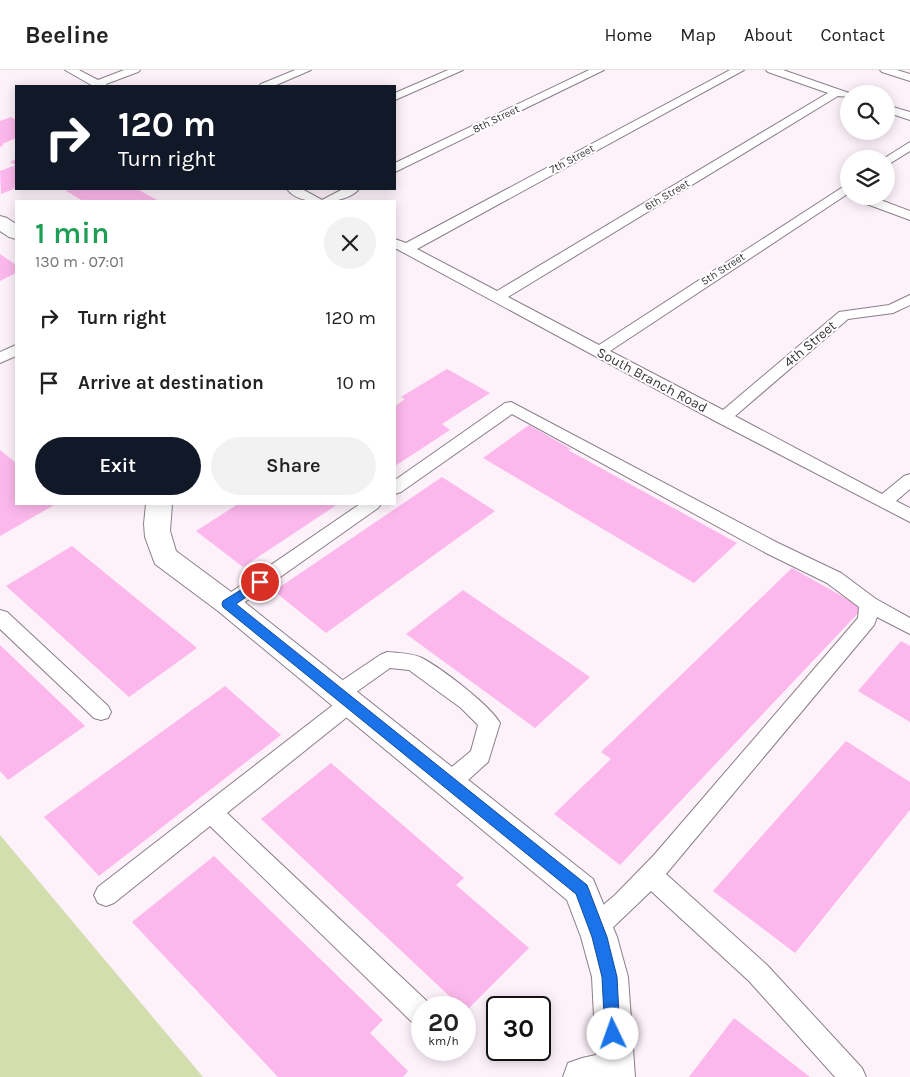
<!DOCTYPE html>
<html lang="en">
<head>
<meta charset="utf-8">
<style>
	body { margin:0; font-family:Karla,sans-serif; background:#f2f2f2; color:#222; height:100vh; display:flex; flex-direction:column; font-size:19px; white-space:nowrap }
	* { box-sizing:border-box; margin:0 }
	p { font-size:16px; color:#767676 }
	.icon { flex:none; width:28px; height:28px; fill:none; stroke:currentColor; stroke-width:2; stroke-linecap:round; stroke-linejoin:round }
	.map { position:relative; flex:1; overflow:hidden }
	.details { position:absolute; left:15px; top:130px; width:381px; height:305px; display:flex; flex-direction:column; background:#fff; border-radius:0px; box-shadow:0 2px 12px #0003 }
	.details>* { flex:none }
	.guide { position:absolute; left:15px; top:15px; width:381px; height:105px; border-radius:0px; box-shadow:0 2px 12px #0003; background:#111827; color:#fff; overflow:hidden }
	.buttons { position:absolute; left:840px; top:15px; display:grid; gap:10px }
	.buttons a { display:grid; place-items:center; width:55px; height:55px; border-radius:50%; background:#fff; box-shadow:0 2px 12px #0003; font-size:25px }
	.speed { position:absolute; left:411px; top:926px; display:flex; gap:10px; font-size:25px; font-weight:700; text-align:center }
	.speed>* { display:grid; place-content:center; width:65px; height:65px; border-radius:50%; background:#fff; box-shadow:0 2px 12px #0003; line-height:1 }
	.speed small { font-size:12px; font-weight:400 }
	.speed .limit { border:2px solid #111; border-radius:8px; background:#fff; color:#111 }
	.pin { position:absolute; display:grid; place-items:center; width:42px; height:42px; color:#fff; margin:-21px; border:2px solid #fff; border-radius:50%; box-shadow:0 1px 5px #0007 }
	.me { position:absolute; width:55px; margin:-28px; rotate:357deg; stroke-linejoin:round; filter:drop-shadow(0 0 4px #0008) }
	.turn { display:flex; align-items:center; gap:18px; height:105px; padding:0 20px; font-size:22px }
	.turn .icon { width:65px; height:65px; stroke-width:2.5 }
	.turn b { display:block; font-size:35px; line-height:42px }
	.round { display:grid; place-items:center; flex:none; width:52px; height:52px; border-radius:26px; background:#f2f2f2 }
	.summary { display:flex; align-items:center; justify-content:space-between; height:85px; padding:0 20px }
	h1 { font-size:30px; font-weight:600; line-height:38px; color:#1e9e55 }
	.action { display:flex; gap:10px; margin-top:auto; padding:10px 20px }
	.action a { flex:1; height:58px; border-radius:30px; background:#111827; color:#fff; font-size:20px; font-weight:600; line-height:58px; text-align:center }
	.action a+a { background:#f2f2f2; color:#222 }
	ul { padding:0; list-style:none }
	li { display:flex; align-items:center; gap:15px; height:65px; padding:0 20px }
	li div { flex:1 }
	li b { display:block; font-size:19px }
	li em { font-style:normal }
	header { display:flex; align-items:center; gap:30px; box-sizing:border-box; height:70px; padding:0 25px; background:#fff; border-bottom:1px solid #e0e0e0 }
	header strong { font-size:24px }
	nav { display:flex; gap:28px; margin-inline-start:auto; font-size:18px }
	.map>svg:first-child { display:block }
	.green { fill:#d3deae }
	.building { fill:#fcb8ec }
	.lines { fill:none; stroke-linecap:round; stroke-linejoin:round }
	.lane-casing { stroke:#8b7e88; stroke-width:2 }
	.street-casing { stroke:#8b7e88; stroke-width:2 }
	.lane { fill:#fff; fill-rule:evenodd }
	.street { fill:#fff; fill-rule:evenodd }
	.route { fill:#1a73e8; stroke:#114b97 }
	.labels { text-anchor:middle; dominant-baseline:central; stroke-width:4; stroke-linejoin:round; paint-order:stroke }
	.far-street-label { font-size:11px; fill:#3c363a; stroke:#fff }
	.street-label { font-size:14px; fill:#3c363a; stroke:#fff }
</style>
</head>
<body>
<header>
<strong>Beeline</strong>
<nav><a>Home</a><a>Map</a><a>About</a><a>Contact</a></nav>
</header>
<div class="map">
<svg width="910" height="1007" viewBox="0 0 910 1007">
	<rect width="100%" height="100%" fill="#fdf1fa"/>
	<polygon class="green" points="0,765 203,1007 0,1007"/>
	<g class="building">
		<polygon points="11,47 16,50 16,68 2,74 4,75 0,77 0,51"/>
		<polygon points="16,89 16,118 1,124 0,101 16,95 10,92"/>
		<polygon points="72,119 137,119 159,131 83,131 66,121"/>
		<polygon points="0,184 16,195 16,203 0,211"/>
		<polygon points="447,299 490,323 442,354 450,360 395,396 395,336 405,329 401,327"/>
		<polygon points="529,355 571,379 568,380 737,473 694,513 483,388"/>
		<polygon points="0,380 16,393 16,434 56,434 0,466"/>
		<polygon points="442,407 495,441 326,563 274,521"/>
		<polygon points="238,434 338,434 243,497 196,461"/>
		<polygon points="72,476 197,578 129,627 6,516"/>
		<polygon points="792,498 863,538 620,795 554,744 611,689 601,682"/>
		<polygon points="463,520 590,607 535,658 406,564"/>
		<polygon points="901,571 910,576 910,652 858,621"/>
		<polygon points="0,575 85,656 8,710 0,701"/>
		<polygon points="225,616 281,665 99,806 44,747"/>
		<polygon points="846,671 910,712 910,740 795,883 713,821"/>
		<polygon points="331,693 464,808 456,815 529,878 465,942 465,938 462,938 261,749"/>
		<polygon points="214,786 383,950 370,963 408,1001 403,1007 278,1007 132,852"/>
		<polygon points="734,948 810,1007 689,1007"/>
	</g>
	<g class="lines">
		<defs>
			<g id="lane">
				<polygon points="65,0 79,0 98,10 124,0 140,0 138,2 106,14 107,16 93,16"/>
				<polygon points="295,0 311,0 274,16 259,16 261,14"/>
				<polygon points="448,0 463,0 395,30 395,23"/>
				<polygon points="589,0 604,0 395,102 395,93"/>
				<polygon points="730,0 744,0 417,179 497,221 828,23 768,2 766,0 783,0 849,23 849,27 838,26 508,227 599,275 849,113 849,123 610,281 723,340 839,242 889,235 910,225 910,235 893,243 848,249 735,346 882,424 904,406 910,404 910,419 896,431 910,438 910,452 717,352 395,178 395,169 406,173"/>
				<polygon points="880,0 897,0 910,4 910,11 882,2"/>
				<polygon points="886,35 910,42 910,50 886,42"/>
				<polygon points="910,72 910,81 886,96 886,89 883,89"/>
				<path d="M287,119H302L322,130L343,119H359C346,135 299,137 287,119Z"/>
				<polygon points="852,126 870,126 910,141 910,150 853,129"/>
				<polygon points="16,275 16,286 0,293 0,282"/>
				<polygon points="511,332 778,473 841,503 876,529 910,548 910,564 877,547 874,555 666,804 767,895 862,998 866,1007 835,1007 749,911 651,821 605,865 596,868 587,865 584,857 587,849 615,825 654,785 858,548 859,537 827,513 766,483 512,344 401,422 395,424 395,410 505,333"/>
				<polygon points="360,434 381,434 378,438 235,539 228,541 221,539 218,534 221,529"/>
				<polygon points="0,540 7,542 108,636 111,642 108,648 101,650 94,648 0,559"/>
				<path d="M387,582C398,583 412,583 422,588C441,598 490,635 500,653L488,692L457,720L449,722L441,720L438,713L441,706L471,681L478,655L461,638L409,600L390,598L352,625L357,627L360,633L357,639L227,743L431,935L432,938H422V956L413,953L210,756L114,833L106,836L98,833L94,825L98,817L337,632L331,630L328,624L331,618L380,585Z"/>
			</g>
			<g id="street">
				<polygon points="0,146 7,148 16,154 16,169 9,167 0,161"/>
				<polygon points="146,434 172,434 170,461 176,481 238,527 593,809 617,867 628,907 635,1007 563,1007 568,993 582,988 596,985 592,907 581,867 567,830 218,541 155,494 145,467 144,454"/>
			</g>
		</defs>
		<use href="#lane" class="lane-casing"/>
		<use href="#street" class="street-casing"/>
		<use href="#lane" class="lane"/>
		<use href="#street" class="street"/>
	</g>
	<polygon class="route" points="260,508 264,509 265,512 264,515 236,534 587,815 607,867 617,907 620,964 618,969 613,971 607,969 605,964 602,907 592,867 576,824 223,537 222,534 223,531"/>
	<g class="labels">
		<g class="far-street-label">
			<text transform="translate(496 49) rotate(-26)">8th Street</text>
			<text transform="translate(572 89) rotate(-28)">7th Street</text>
			<text transform="translate(667 125) rotate(-31)">6th Street</text>
			<text transform="translate(723 199) rotate(-33)">5th Street</text>
		</g>
		<g class="street-label">
			<text transform="translate(810 274) rotate(-40)">4th Street</text>
			<text transform="translate(652 310) rotate(28)">South Branch Road</text>
		</g>
	</g>
</svg>
<div class="buttons">
<a><svg class="icon" aria-label="search" viewBox="0 0 24 24"><circle cx="10" cy="10" r="6"/><path d="M15 15l6 6"/></svg></a>
<a><svg class="icon" aria-label="layers" viewBox="0 0 24 24"><path d="M12 4l9 5-9 5-9-5zM3 14l9 5 9-5"/></svg></a>
</div>
<div class="speed"><div>20<small>km/h</small></div><div class="limit">30</div></div>
<div class="pin" style="left:260px;top:512px;background:#d93025"><svg class="icon" aria-label="arrive" viewBox="0 0 24 24"><path d="M6 21V4h12l-3 4 3 4H6"/></svg></div>
<svg class="me" style="left:613px;top:964px" viewBox="-20 -20 40 40"><circle r="19" fill="#fff"/><path d="M0-13L10 11 0 6-10 11z" fill="#1a73e8"/></svg>
<div class="guide">
<div class="turn"><svg class="icon" aria-label="right" viewBox="0 0 24 24"><path d="M7 20v-9h11M14 6l5 5-5 5"/></svg><div><b>120 m</b>Turn right</div></div>
</div>
<section class="details">
<div class="summary"><div><h1>1 min</h1><p>130 m · 07:01</p></div><a class="round"><svg class="icon" aria-label="close" viewBox="0 0 24 24"><path d="M6 6l12 12M18 6L6 18"/></svg></a></div>
<ul>
<li><svg class="icon" aria-label="right" viewBox="0 0 24 24"><path d="M7 20v-9h11M14 6l5 5-5 5"/></svg><div><b>Turn right</b></div><em>120 m</em></li>
<li><svg class="icon" aria-label="arrive" viewBox="0 0 24 24"><path d="M6 21V4h12l-3 4 3 4H6"/></svg><div><b>Arrive at destination</b></div><em>10 m</em></li>
</ul>
<div class="action"><a>Exit</a><a>Share</a></div>
</section>
</div>
</body>
</html>
